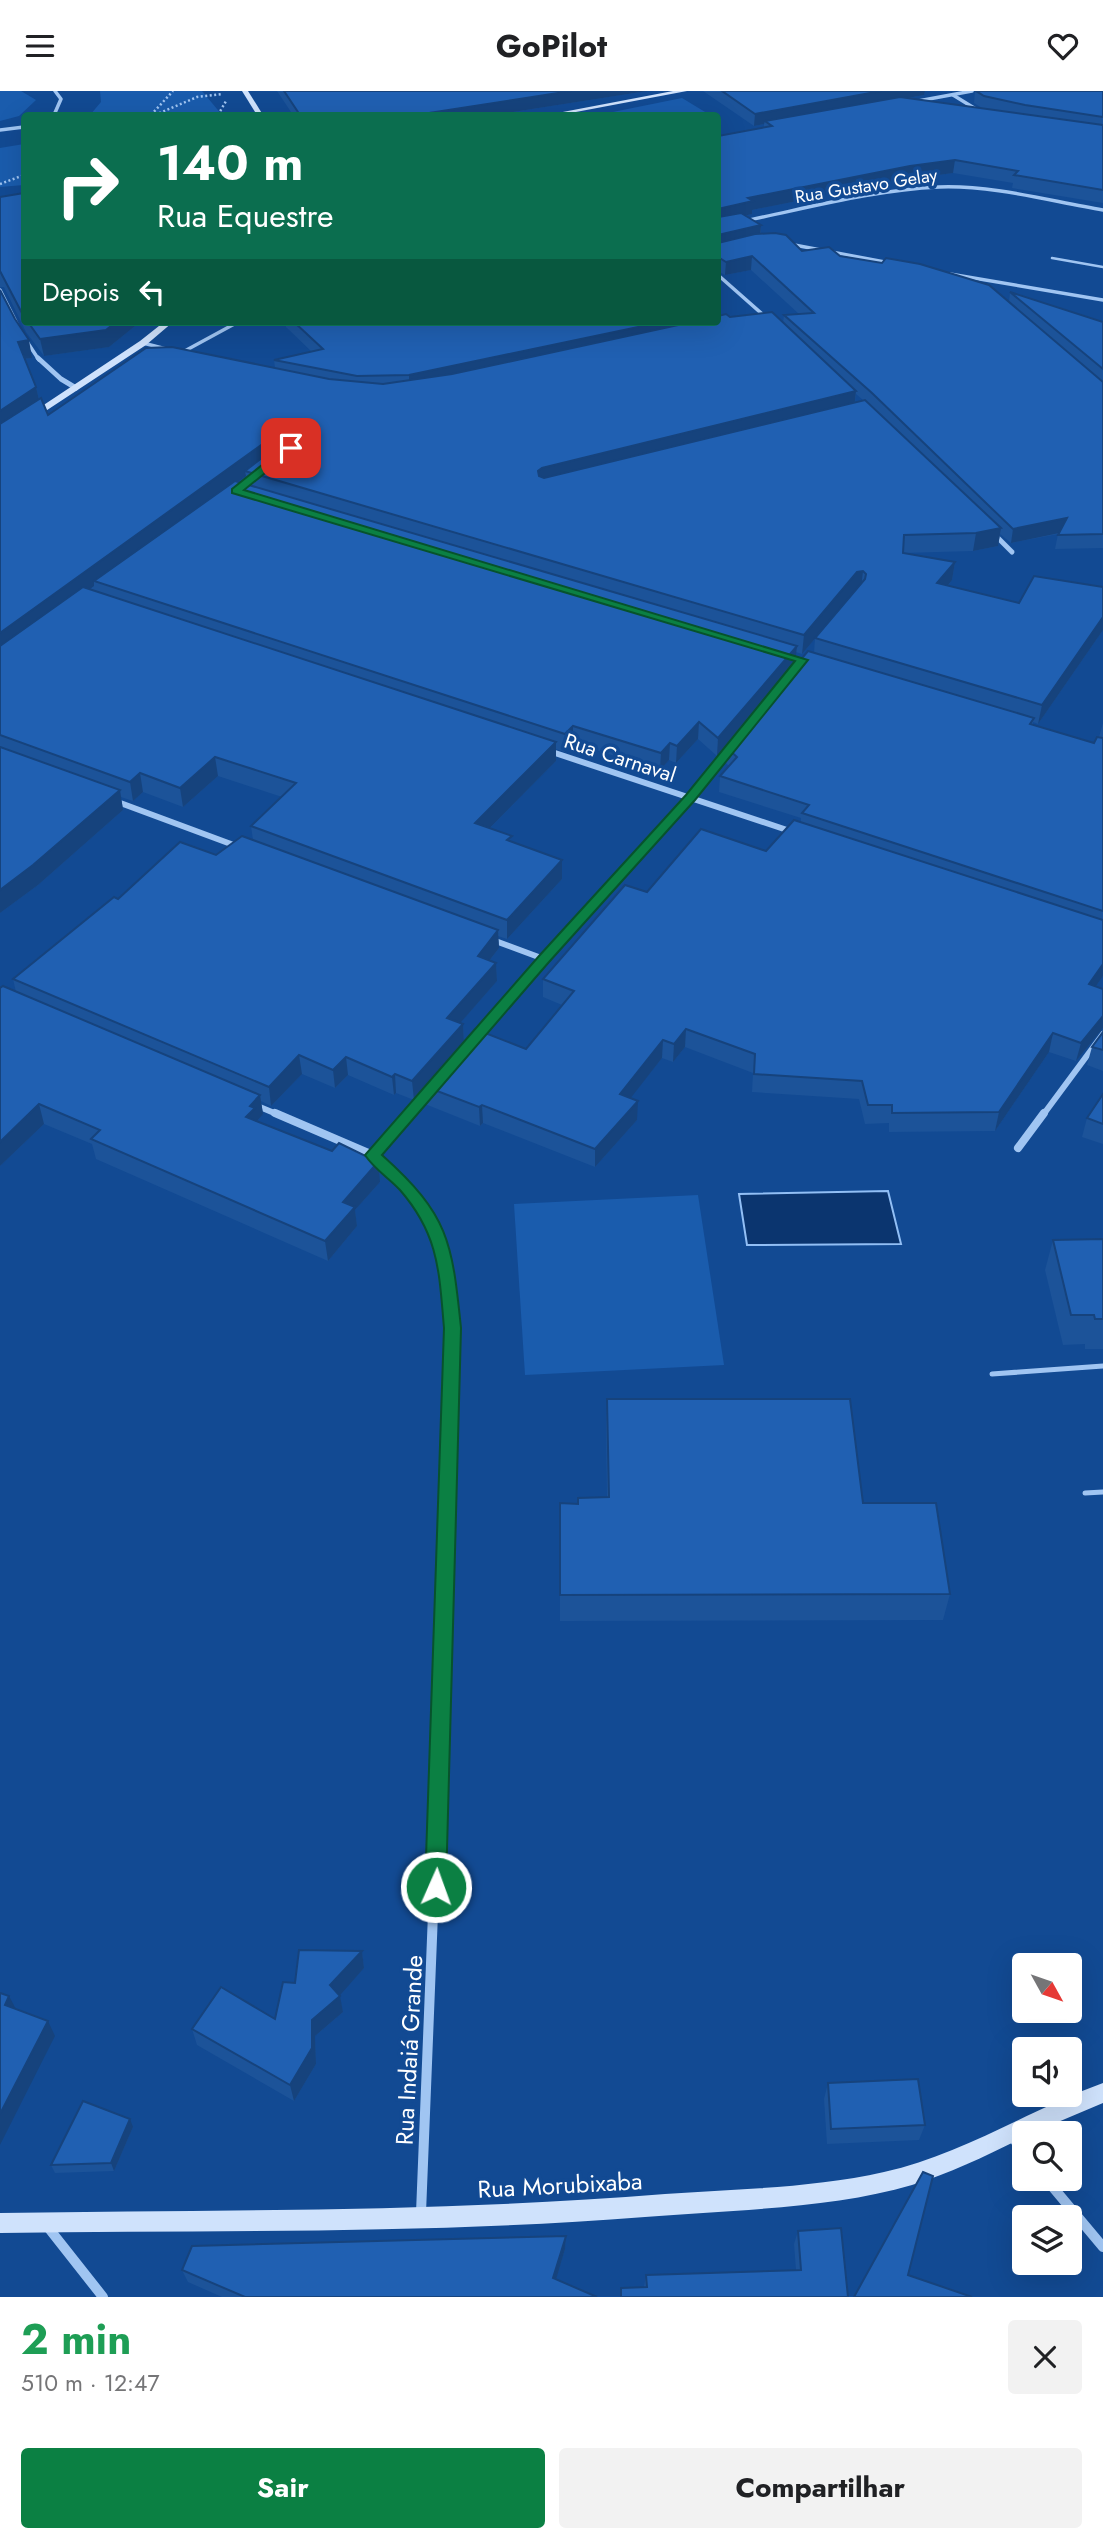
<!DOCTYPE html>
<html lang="pt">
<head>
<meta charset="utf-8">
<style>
	body { margin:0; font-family:Jost,sans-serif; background:#f2f2f2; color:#202124; height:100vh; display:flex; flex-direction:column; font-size:26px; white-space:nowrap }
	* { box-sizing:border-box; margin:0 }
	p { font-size:23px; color:#757577 }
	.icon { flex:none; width:38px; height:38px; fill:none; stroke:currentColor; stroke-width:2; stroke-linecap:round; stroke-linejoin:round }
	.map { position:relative; height:2206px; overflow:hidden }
	.drawer { display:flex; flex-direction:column; background:#fff; flex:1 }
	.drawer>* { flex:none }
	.banner { position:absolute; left:21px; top:21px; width:700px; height:214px; border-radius:7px; box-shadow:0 7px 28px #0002; background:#0b6e4f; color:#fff; overflow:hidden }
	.needle { width:46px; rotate:130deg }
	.tools { position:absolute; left:1012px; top:1862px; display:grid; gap:14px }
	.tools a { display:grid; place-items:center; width:70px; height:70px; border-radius:7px; background:#fff; box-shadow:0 7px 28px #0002; font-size:35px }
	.pin { position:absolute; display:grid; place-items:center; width:60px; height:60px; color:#fff; margin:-30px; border-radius:14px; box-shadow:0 4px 10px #0006 }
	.me { position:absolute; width:77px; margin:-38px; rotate:2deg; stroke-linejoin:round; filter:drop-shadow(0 0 5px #0008) }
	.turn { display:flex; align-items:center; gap:24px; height:147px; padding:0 21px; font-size:32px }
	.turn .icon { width:91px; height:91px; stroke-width:2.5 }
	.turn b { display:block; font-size:49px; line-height:60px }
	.then { display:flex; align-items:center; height:66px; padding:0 21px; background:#0003; gap:14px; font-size:26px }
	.round { display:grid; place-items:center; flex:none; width:74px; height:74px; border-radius:7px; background:#f2f2f2 }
	.headline { display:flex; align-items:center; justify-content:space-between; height:119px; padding:0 21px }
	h1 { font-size:42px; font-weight:700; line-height:52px; color:#1e9e55 }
	.cta { display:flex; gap:14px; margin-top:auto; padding:14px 21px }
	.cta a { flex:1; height:80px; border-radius:7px; background:#0b8043; color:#fff; font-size:28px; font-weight:700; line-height:80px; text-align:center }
	.cta a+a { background:#f2f2f2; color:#202124 }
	header { display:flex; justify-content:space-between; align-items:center; height:91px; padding:0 21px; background:#fff; font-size:32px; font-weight:700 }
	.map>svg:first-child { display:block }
	.green { fill:#1a5cad }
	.water { fill:#0b356f; stroke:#92bff5; stroke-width:2 }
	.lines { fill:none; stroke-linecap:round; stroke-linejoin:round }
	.path { stroke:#a0c5f2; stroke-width:2.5; stroke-dasharray:2 2.5; stroke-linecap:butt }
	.lane-far1 { stroke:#a0c5f2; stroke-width:2.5 }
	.lane { stroke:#a0c5f2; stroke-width:5 }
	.street-far4 { stroke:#a0c5f2; stroke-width:3.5 }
	.street-far3 { stroke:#a0c5f2; stroke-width:5 }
	.street-far2 { stroke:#a0c5f2; stroke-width:6 }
	.street-far1 { stroke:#a0c5f2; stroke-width:8 }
	.street { stroke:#a0c5f2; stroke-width:10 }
	.secondary { fill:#cfe2fc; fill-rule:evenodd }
	.wall { fill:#1c5399; fill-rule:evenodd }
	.shaded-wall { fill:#16437d }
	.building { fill:#2060b2; stroke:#16437d; stroke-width:2 }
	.route { fill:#0b8043; stroke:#07532c; stroke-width:2 }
	.labels { text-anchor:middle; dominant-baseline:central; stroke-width:7; stroke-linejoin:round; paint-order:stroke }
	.far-street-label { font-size:18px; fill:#fff; stroke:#124a93 }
	.street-label { font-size:21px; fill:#fff; stroke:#124a93 }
	.near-street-label { font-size:24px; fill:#fff; stroke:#124a93 }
</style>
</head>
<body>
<header><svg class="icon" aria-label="menu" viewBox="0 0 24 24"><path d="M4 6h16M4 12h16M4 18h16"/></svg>GoPilot<svg class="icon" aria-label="heart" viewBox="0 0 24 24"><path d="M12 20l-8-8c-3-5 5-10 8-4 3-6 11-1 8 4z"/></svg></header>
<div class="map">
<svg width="1103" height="2206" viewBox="0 0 1103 2206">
	<rect width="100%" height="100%" fill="#124a93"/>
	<g class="green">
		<polygon points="0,0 21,0 36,9 19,25 0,30"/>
		<polygon points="100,0 202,0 222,24 90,24 101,11"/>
		<polygon points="682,7 710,24 598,24"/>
		<polygon points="24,53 24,94 0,96 0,57"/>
		<polygon points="698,1104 724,1274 525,1284 514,1113"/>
	</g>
	<polygon class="water" points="888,1100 901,1153 747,1154 739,1103"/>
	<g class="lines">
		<g class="path">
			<polyline points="77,23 115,24"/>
			<polyline points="151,24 173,0"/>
			<polyline points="155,24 197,6 223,3"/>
			<polyline points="218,24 226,10"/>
			<polyline points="0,93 24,84"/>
		</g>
		<polyline class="lane-far1" points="1052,167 1103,176"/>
		<g class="lane">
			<polyline points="992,1283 1103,1275"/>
			<polyline points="1085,1402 1103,1401"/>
		</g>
		<g class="street-far4">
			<polyline points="953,4 979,20"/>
			<polyline points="918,10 972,0"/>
			<polyline points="54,24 61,8 55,0"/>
			<polyline points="0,39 24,36"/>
			<path d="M744,130C808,117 873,99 939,96C994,94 1049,110 1103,119"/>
			<polyline points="789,153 890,172"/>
			<polyline points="950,183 1103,209"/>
			<polyline points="718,184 769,229"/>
			<polyline points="0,199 22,243 39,269"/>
			<polyline points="143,252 170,259"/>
			<polyline points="181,262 238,231"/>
		</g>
		<g class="street-far3">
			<polyline points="38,267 61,288 76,297"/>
			<polyline points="993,442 1012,461"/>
		</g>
		<g class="street-far2">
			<polyline points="549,660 793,741"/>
			<polyline points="115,710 239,756"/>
			<polyline points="490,848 544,868"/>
			<polyline points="477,945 690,706 732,655"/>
			<polyline points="255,1014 279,1024"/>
			<polyline points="408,1024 430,999"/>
			<polyline points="1043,1024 1103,943"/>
		</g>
		<g class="street-far1">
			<polyline points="275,1022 373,1064 404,1093 432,1129 446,1171 452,1237 443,1549"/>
			<polyline points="1018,1057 1044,1022"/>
			<polyline points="373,1064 410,1022"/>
		</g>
		<g class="street">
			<polyline points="1011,2045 1024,2060"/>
			<polyline points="1046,2088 1103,2156"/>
			<polyline points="421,2122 444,1548"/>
			<polyline points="47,2135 103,2206"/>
		</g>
		<g class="secondary">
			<polygon points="242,0 248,0 263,24 257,24"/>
			<polygon points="673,0 687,0 560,24 547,24"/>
			<polygon points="164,231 173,231 146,254 0,350 0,343 140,250"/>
			<path d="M1103,1992V2012L1032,2042H1024V2046C988,2064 951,2082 912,2094C831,2118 729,2119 645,2126C430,2143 215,2139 0,2142V2122C222,2119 444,2121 665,2103C738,2098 813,2097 884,2081C961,2064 1029,2019 1103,1992Z"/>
		</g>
	</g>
	<g class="wall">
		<polygon points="277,0 647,0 494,24 293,24"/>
		<path d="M703,0H925L924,4L909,7L982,17L974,12L975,0H1103V112L1012,97L1013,92L953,82L908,88L752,119V123L745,125L761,134V143L802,160L840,165L1009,211L1010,201L1103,231V457L1055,458L1058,443L1011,452L1000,443L998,455L973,460L903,462L955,471L952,489L948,495L1019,512L1103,496V539L1038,633L1033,631V634L1094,652L1099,646L1103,632V885L1096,895L1103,898V937L1076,970L1049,961L995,1040L889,1041V1032L865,1033L859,1008L752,1001L753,982L685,956L673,971L662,967L630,1007L637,1029L595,1076L483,1032L480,1035L425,1013L424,997L414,1009L396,1002L394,1004L348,984L335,997L302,983L271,1015L261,1010L263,1023L257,1030L380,1091L355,1119L357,1135L328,1170L96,1068L92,1053L44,1033L0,1075V897L16,901L13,888L118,808L216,764L253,749L251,735L282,706L218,685L183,716L143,701L133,710L121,706L123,719L38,794L0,822V199L32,267L25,268L36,296L39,308L48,324L275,277L274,269L312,261L286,236V231H718L730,226L783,232L784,224L799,223L751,179L725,184L718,180V45L764,36V33L754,35ZM856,303L863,309L855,311ZM246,385L247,393L238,390ZM855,500L815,547L814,562L727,657L726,672L729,675L720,685L719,701L801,727V731L766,760L647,801L543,888V906L562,914L526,958L464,950L463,933L460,932L497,890L496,872L490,869L499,857L498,845L507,848L562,788L512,751L490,737L556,670V658L565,661L573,652L660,679L669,669L676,672L698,648L717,665L795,572L796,561L802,563Z"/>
		<polygon points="24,102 24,231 140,231 109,256 44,265 26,241 4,196 0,196 0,106"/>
		<polygon points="1103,941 1103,980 1087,974 1092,956"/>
		<polygon points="1103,1003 1103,1053 1082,1046 1087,1027"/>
		<polygon points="1103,1148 1103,1258 1085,1258 1085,1253 1063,1254 1045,1179 1053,1149"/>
		<polygon points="607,1308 863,1412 950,1503 943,1529 560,1530 560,1412 578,1413 607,1406 606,1335"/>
		<polygon points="362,1860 364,1877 339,1904 343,1921 315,1945 316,1973 294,2010 197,1954 192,1938 275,1928 295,1892"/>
		<polygon points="828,1992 925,2034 919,2049 827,2053 824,2008"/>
		<polygon points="133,2036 114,2080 55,2082 51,2074"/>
		<polygon points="798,2140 848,2206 620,2206 621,2197 644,2196 646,2184 796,2179 794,2153"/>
		<polygon points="566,2145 565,2158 556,2188 597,2206 222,2206 188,2191 182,2179"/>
	</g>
	<g class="shaded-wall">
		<polygon points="571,0 647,0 494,24 416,24"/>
		<polygon points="881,0 925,0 924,4 769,32 765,30 764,33 754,35 755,23"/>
		<polygon points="955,69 953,82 908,88 752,119 752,123 718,131 718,118 748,107 910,75"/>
		<polygon points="761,134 760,147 718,157 718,144"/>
		<polygon points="752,165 751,179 725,184 726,171"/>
		<polygon points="116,231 140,231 109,256 44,265 40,248"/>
		<polygon points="662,231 717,231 409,298 409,284"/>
		<polygon points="29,249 32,267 22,268 18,251"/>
		<polygon points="36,296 40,313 0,340 0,320"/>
		<polygon points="856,300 854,318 538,398 538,380 542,377"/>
		<polygon points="289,334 291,352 245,380 246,385 98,492 94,490 94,495 0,564 0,542"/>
		<polygon points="1067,427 1064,441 1011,452 1013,438"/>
		<polygon points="1001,437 998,455 973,460 976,442"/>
		<polygon points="955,471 952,489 935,511 937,492"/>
		<polygon points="863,480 861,498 855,500 802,563 804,544 857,481"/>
		<polygon points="1103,526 1103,539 1038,633 1042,614"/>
		<polygon points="797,555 795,572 717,665 718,647"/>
		<polygon points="699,631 698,648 676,672 677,655"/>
		<polygon points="573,635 573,652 565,661 565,643"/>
		<polygon points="556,651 556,670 476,751 475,732"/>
		<polygon points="670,652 669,669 660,679 661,662"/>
		<polygon points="215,666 218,685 183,716 180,697"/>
		<polygon points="140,682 143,701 133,710 130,691"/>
		<polygon points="120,699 123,719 38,794 0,822 0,799"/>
		<polygon points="562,769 562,788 507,848 507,829"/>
		<polygon points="498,839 499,857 479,883 478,865"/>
		<polygon points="496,872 497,890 448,946 447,927"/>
		<polygon points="1103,873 1103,885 1084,912 1089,893"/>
		<polygon points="1103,925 1103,937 1076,970 1081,952"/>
		<polygon points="463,933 464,952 424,995 424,997 414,1009 412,990"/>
		<polygon points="686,938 685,956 673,971 674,953"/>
		<polygon points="1053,942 1049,961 995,1040 999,1021"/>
		<polygon points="663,949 662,967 619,1022 620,1003"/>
		<polygon points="299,964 302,983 271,1015 269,996"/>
		<polygon points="346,966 348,984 335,997 333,979"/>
		<polygon points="395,983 396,1002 394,1004 392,986"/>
		<polygon points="260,1004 263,1023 257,1030 246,1026 250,1015"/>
		<polygon points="638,1010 637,1029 595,1076 595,1058"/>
		<polygon points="39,1013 44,1033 0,1075 0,1051"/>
		<polygon points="482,1014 483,1032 480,1035 479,1016"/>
		<polygon points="378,1071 380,1091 355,1119 357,1135 328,1170 325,1150 343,1111"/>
		<polygon points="362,1860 364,1877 334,1911 330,1894"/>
		<polygon points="9,1905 17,1920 5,1914"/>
		<polygon points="340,1905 343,1921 315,1945 316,1973 294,2010 290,1994 312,1929"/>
		<polygon points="48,1930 55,1945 0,2054 0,2023"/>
		<polygon points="130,2028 133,2036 114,2080 111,2072"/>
		<polygon points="566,2145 565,2158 553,2199 553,2187"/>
	</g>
	<g class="building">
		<polygon points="284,0 571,0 416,24 300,24"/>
		<polygon points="722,0 881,0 755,23"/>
		<polygon points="976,0 1103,0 1103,26 1025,14 984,5"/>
		<polygon points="900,6 1103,34 1103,99 1014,84 1018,80 955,69 910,75 748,107 753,110 718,118 718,45 772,35 765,30"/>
		<polygon points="24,102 24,226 0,180 0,106"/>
		<polygon points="741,122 761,134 718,144 718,125 719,126"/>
		<polygon points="775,142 786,144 802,160 829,156 840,165 882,172 886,167 920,173 989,194 1103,291 1103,443 1058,444 1067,427 1013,438 872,302 784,224 814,222 752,165 726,171 718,166 718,168 718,151 718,152 755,143"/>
		<polygon points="0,199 15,228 29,249 18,251 36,296 0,320"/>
		<polygon points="1010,201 1103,231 1103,278"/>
		<polygon points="772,221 856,300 542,377 538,380 539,385 544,387 865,309 1001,437 976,442 904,444 903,462 955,471 937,492 1019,512 1034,485 1103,496 1103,526 1042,614 815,547 865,488 866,483 863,480 857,481 804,544 245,380 293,343 294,337 289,334 0,542 0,333 41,307 48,324 146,257 172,256 329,288 383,293 452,283 692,231 718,231 718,225 726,223 730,226"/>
		<polygon points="28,231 116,231 106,239 40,248"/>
		<polygon points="294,231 662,231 409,284 357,285 274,269 323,258"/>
		<polygon points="235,390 797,555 718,647 699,631 677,655 670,652 661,662 573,635 565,643 94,490"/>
		<polygon points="83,496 556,651 475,732 512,745 507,749 562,769 507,829 251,735 296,692 215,666 180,697 140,682 130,691 0,644 0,555"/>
		<polygon points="808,560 1034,627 1030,633 1094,652 1097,646 1103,647 1103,820 802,722 809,714 720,685 737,666 727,657"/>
		<polygon points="0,656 120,699 33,774 0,799"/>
		<polygon points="794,729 1103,829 1103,873 1089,893 1103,898 1103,925 1081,952 1053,942 999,1021 892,1022 892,1014 868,1014 862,990 754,983 755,963 686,938 674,953 663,949 620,1003 638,1010 595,1058 482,1014 479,1016 424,995 475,938 526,958 574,900 543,888 625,794 647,801 701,738 766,760"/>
		<polygon points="242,745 498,839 478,865 496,872 447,927 463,933 412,990 395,983 392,986 346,966 333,979 299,964 269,996 13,888 114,806 118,808 180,751 216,764"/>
		<polygon points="3,895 260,1004 250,1015 255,1017 246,1026 332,1060 339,1052 378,1071 343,1111 355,1116 325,1150 91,1048 100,1039 39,1013 0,1051 0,897"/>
		<polygon points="1103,941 1103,959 1092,956"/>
		<polygon points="1103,1003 1103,1033 1087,1027"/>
		<polygon points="1103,1148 1103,1228 1095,1228 1094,1224 1071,1224 1053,1149"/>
		<polygon points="607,1308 850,1308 863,1412 936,1412 950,1503 560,1504 560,1412 578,1413 578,1407 609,1406"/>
		<polygon points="299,1859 362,1860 330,1894 340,1905 312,1929 312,1957 290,1994 192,1938 221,1896 275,1928 283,1891 295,1892"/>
		<polygon points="0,1902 9,1905 5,1914 48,1930 0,2023"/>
		<polygon points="918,1988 925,2034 831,2038 828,1992"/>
		<polygon points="83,2010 130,2028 111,2072 51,2074"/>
		<polygon points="923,2081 933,2085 908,2184 972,2206 854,2206"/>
		<polygon points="841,2137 848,2206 621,2206 621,2197 647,2196 646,2184 801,2179 798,2140"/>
		<polygon points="566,2145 553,2187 597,2206 245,2206 182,2179 192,2155"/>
	</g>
	<path class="route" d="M287,354L296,357L244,399L808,569L695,709L549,871L382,1064C449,1124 452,1150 461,1237L446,1796L443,1804L436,1807L428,1804L425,1796L444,1237C439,1180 439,1144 400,1099C389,1087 374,1078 365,1064L539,865L686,704L795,570L232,402V398Z"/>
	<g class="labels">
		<g class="far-street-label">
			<text transform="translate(866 95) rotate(-9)">Rua Gustavo Gelay</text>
		</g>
		<g class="street-label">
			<text transform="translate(620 667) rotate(18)">Rua Carnaval</text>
		</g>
		<g class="near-street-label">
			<text transform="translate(409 1959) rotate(-87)">Rua Indaiá Grande</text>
			<text transform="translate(560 2094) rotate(-3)">Rua Morubixaba</text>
		</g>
	</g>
</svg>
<div class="tools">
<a><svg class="needle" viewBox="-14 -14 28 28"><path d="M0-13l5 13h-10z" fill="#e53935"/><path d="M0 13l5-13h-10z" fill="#757577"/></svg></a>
<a><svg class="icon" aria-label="sound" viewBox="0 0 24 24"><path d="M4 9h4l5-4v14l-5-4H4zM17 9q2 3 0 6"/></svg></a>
<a><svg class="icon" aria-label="search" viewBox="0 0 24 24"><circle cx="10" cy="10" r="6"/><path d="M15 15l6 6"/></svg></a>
<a><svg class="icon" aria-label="layers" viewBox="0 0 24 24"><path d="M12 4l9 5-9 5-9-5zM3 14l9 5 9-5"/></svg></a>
</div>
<div class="pin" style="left:291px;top:357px;background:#d93025"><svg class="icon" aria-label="arrive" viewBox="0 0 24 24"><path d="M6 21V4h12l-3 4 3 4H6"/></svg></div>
<svg class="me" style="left:436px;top:1796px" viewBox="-20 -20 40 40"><circle r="17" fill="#0b8043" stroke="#fff" stroke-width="3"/><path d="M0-11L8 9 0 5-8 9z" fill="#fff"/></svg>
<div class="banner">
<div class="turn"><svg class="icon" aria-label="right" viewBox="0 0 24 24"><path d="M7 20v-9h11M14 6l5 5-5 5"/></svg><div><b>140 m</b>Rua Equestre</div></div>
<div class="then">Depois<svg class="icon" aria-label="left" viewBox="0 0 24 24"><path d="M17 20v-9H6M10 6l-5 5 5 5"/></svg></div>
</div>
</div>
<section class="drawer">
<div class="headline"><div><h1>2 min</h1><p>510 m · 12:47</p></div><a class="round"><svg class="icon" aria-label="close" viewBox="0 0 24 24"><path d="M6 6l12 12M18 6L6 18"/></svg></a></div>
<div class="cta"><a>Sair</a><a>Compartilhar</a></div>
</section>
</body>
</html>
